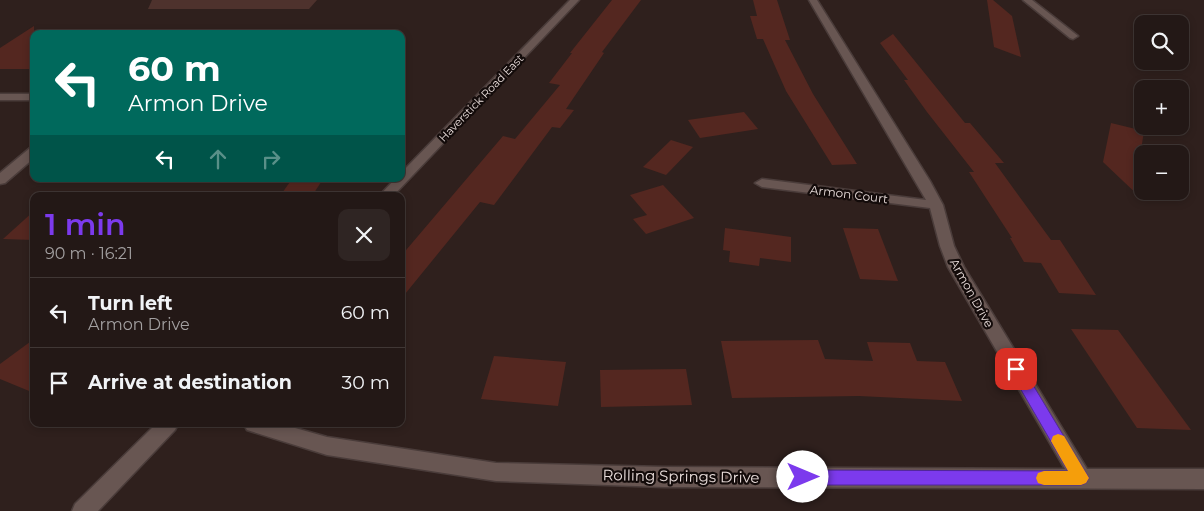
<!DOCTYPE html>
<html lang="en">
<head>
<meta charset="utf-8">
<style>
	body { margin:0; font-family:Montserrat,sans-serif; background:#2f2523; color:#f1f3f6; height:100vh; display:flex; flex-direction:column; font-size:19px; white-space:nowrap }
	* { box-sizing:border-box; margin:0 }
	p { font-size:16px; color:#a3a0a1 }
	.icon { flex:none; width:28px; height:28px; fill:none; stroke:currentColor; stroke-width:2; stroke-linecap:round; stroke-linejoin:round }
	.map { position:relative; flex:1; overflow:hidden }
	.drawer { position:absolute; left:30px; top:192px; width:375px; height:235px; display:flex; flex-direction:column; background:#231816; border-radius:10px; box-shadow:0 2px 8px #0003,0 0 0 1px #403735 }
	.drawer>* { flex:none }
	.hud { position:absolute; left:30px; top:30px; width:375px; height:152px; border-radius:10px; box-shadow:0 2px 8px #0003,0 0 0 1px #403735; background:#00695c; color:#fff; overflow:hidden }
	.tools { position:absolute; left:1134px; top:15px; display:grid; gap:10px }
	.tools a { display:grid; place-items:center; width:55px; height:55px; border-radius:10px; background:#231816; box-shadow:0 2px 8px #0003,0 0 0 1px #403735; font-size:25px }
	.pin { position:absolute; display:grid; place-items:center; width:42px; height:42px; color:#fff; margin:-21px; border-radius:10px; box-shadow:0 2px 8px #0006 }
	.me { position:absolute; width:55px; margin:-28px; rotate:90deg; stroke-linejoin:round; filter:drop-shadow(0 0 4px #0008) }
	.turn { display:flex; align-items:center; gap:18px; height:105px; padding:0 15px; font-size:22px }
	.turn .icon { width:65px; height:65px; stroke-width:2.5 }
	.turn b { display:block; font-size:35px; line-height:42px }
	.lanes { display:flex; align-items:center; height:48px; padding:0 15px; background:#0003; justify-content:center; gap:25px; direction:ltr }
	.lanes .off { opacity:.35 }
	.round { display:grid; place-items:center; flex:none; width:52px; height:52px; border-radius:10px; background:#2f2523 }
	.head { display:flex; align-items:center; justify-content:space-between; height:85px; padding:0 15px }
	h1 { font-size:30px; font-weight:600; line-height:38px; color:#7c3aed }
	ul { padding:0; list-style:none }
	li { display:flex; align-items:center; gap:15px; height:70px; padding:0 15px; border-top:1px solid #403735 }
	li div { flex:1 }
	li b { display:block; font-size:19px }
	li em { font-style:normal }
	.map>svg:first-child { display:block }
	.green { fill:#4e322d }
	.building { fill:#542720 }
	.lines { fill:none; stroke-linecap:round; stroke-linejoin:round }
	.street-casing { stroke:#4a3c3a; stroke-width:3 }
	.street { fill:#685652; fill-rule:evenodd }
	.route { fill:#7c3aed; stroke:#51269a }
	.slow { fill:#f59e0b }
	.labels { text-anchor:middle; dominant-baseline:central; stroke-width:4.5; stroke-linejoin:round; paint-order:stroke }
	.far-street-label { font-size:11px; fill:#eadedc; stroke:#130b0a }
	.street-label { font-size:12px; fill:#eadedc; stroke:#130b0a }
	.near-street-label { font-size:15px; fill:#eadedc; stroke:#130b0a }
</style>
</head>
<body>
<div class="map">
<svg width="1204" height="511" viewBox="0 0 1204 511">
	<rect width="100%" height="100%" fill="#2f201d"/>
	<polygon class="green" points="152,0 317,0 309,9 148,9"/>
	<g class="building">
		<polygon points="612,0 641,0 602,52 604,53 566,109 574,110 560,128 552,127 494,205 480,202 401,299 401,256 503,136 515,139 560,85 549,83 572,53 570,53"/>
		<polygon points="753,0 777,0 790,40 785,40 813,94 857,164 832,165 786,91 763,39 757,39 750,16 757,16"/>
		<polygon points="987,0 993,0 1012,16 1021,57 994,47"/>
		<polygon points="34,26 34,69 0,69 0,48"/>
		<polygon points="893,34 965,123 970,123 1004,163 995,163 1051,240 1060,240 1096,295 1059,293 1041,263 1024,262 1010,238 1012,238 969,172 974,172 927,112 904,80 908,80 880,43"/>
		<polygon points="744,112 758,129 700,138 688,120"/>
		<polygon points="1111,123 1144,131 1139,163 1142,166 1142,199 1103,162"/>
		<polygon points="671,140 693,147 666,175 643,167"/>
		<polygon points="292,179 323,179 312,196 280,196"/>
		<polygon points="663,185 694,218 646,234 633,219 647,215 630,195"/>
		<polygon points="34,211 34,240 3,239"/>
		<polygon points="725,228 791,237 791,262 760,258 759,266 729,262 730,251 723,250"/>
		<polygon points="843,228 878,229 898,281 860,279"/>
		<polygon points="1071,329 1118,330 1191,430 1137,428"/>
		<polygon points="34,339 34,393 0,379 0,364"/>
		<polygon points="818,340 825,359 873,361 867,342 910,343 917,361 945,362 962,401 859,396 732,398 721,341"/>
		<polygon points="494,356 566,362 558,406 481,399"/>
		<polygon points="686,369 692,405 601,407 600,370"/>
	</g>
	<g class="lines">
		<defs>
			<g id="street">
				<polygon points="570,0 579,0 393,196 379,196 395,179 401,179 401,173"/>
				<polygon points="809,0 817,0 930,181 943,205 954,246 964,267 1087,469 1204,469 1204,489 664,487 496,481 327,455 247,430 244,424 281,424 327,437 496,463 664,467 1065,469 948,267 940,246 930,208 762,187 755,183 762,179 926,200"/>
				<polygon points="1023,0 1032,0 1078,36 1073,39 1070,38"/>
				<rect x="0" y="94" width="34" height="6"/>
				<polygon points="34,147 34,158 5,183 0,184 0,173 30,148"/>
				<polygon points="156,424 178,424 175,430 98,511 72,511 75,504"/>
			</g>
		</defs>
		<use href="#street" class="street-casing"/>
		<use href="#street" class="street"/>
	</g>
	<polygon class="route" points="1016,364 1021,365 1086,473 1089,478 1086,483 1081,485 803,485 797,482 795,477 797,472 803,470 1068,471 1009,369 1011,365"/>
	<polygon class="slow" points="1058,434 1064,436 1086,473 1089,478 1086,483 1081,485 1044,485 1038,483 1036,478 1038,473 1044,471 1068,471 1051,441 1053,436"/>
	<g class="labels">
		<g class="far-street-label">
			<text transform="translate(481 98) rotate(-46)">Haverstick Road East</text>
		</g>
		<g class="street-label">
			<text transform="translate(849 194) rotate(7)">Armon Court</text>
			<text transform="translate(972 293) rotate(61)">Armon Drive</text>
		</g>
		<g class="near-street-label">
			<text transform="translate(681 476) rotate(1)">Rolling Springs Drive</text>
		</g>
	</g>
</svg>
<div class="tools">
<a><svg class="icon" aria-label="search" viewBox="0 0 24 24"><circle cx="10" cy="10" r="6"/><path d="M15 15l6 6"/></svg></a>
<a>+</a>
<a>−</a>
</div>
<div class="pin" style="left:1016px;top:369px;background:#d93025"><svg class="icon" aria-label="arrive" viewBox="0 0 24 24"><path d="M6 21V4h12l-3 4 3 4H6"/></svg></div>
<svg class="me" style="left:803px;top:477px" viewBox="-20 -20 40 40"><circle r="19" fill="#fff"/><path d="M0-13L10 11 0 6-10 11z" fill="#7c3aed"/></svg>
<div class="hud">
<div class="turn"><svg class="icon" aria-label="left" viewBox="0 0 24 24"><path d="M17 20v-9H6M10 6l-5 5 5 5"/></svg><div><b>60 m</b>Armon Drive</div></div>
<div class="lanes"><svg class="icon" aria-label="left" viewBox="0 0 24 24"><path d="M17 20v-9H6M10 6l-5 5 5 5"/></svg><svg class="icon off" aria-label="ahead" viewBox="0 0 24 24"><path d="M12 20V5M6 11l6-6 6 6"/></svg><svg class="icon off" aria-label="right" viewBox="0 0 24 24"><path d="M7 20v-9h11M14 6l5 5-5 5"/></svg></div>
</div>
<section class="drawer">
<div class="head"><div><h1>1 min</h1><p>90 m · 16:21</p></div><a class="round"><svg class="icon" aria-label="close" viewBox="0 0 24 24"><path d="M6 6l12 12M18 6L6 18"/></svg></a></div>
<ul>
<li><svg class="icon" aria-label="left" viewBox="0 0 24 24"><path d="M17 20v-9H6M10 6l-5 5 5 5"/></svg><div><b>Turn left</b><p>Armon Drive</p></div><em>60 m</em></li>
<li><svg class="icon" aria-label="arrive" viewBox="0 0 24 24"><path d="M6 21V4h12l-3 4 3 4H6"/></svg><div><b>Arrive at destination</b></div><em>30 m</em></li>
</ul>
</section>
</div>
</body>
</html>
